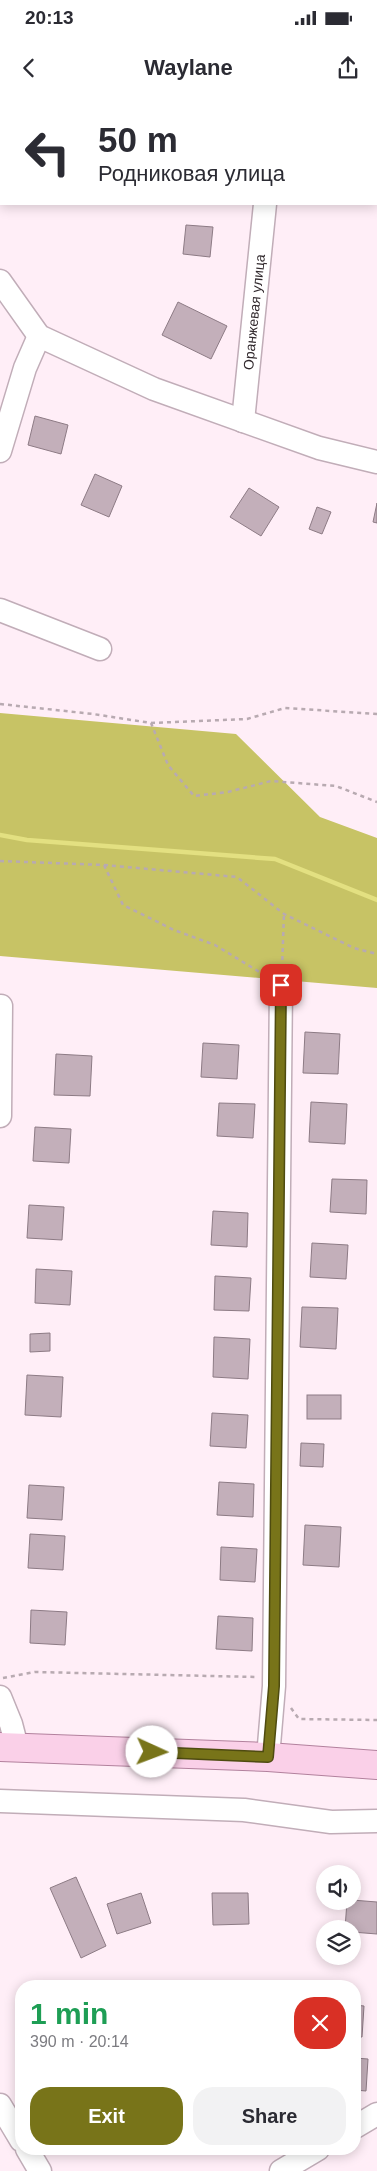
<!DOCTYPE html>
<html lang="en">
<head>
<meta charset="utf-8">
<style>
	body { margin:0; font-family:Arial,sans-serif; background:#f2f2f3; color:#2b2b33; height:100vh; display:flex; flex-direction:column; font-size:19px; white-space:nowrap }
	* { box-sizing:border-box; margin:0 }
	p { font-size:16px; color:#7c7c81 }
	.icon { flex:none; width:28px; height:28px; fill:none; stroke:currentColor; stroke-width:2; stroke-linecap:round; stroke-linejoin:round }
	.map { position:relative; flex:1; overflow:hidden }
	.drawer { position:absolute; left:15px; top:1880px; width:346px; height:175px; display:flex; flex-direction:column; background:#fff; border-radius:20px; box-shadow:0 2px 12px #0003 }
	.drawer>* { flex:none }
	.banner { position:absolute; left:0px; top:0px; width:378px; height:105px; box-shadow:0 2px 12px #0003; background:#fff; color:#2b2b33; overflow:hidden }
	.controls { position:absolute; left:316px; top:1765px; display:grid; gap:10px }
	.controls a { display:grid; place-items:center; width:45px; height:45px; border-radius:50%; background:#fff; box-shadow:0 2px 12px #0003; font-size:25px }
	.pin { position:absolute; display:grid; place-items:center; width:42px; height:42px; color:#fff; margin:-21px; border-radius:10px; box-shadow:0 2px 8px #0006 }
	.me { position:absolute; width:55px; margin:-28px; rotate:92deg; stroke-linejoin:round; filter:drop-shadow(0 0 4px #0008) }
	.turn { display:flex; align-items:center; gap:18px; height:105px; padding:0 15px; font-size:22px }
	.turn .icon { width:65px; height:65px; stroke-width:2.5 }
	.turn b { display:block; font-size:35px; line-height:42px }
	.round { display:grid; place-items:center; flex:none; width:52px; height:52px; border-radius:20px; background:#f2f2f3 }
	.head { display:flex; align-items:center; justify-content:space-between; height:85px; padding:0 15px }
	h1 { font-size:30px; font-weight:800; line-height:38px; color:#1e9e55 }
	.button { display:flex; gap:10px; margin-top:auto; padding:10px 15px }
	.button a { flex:1; height:58px; border-radius:20px; background:#787419; color:#fff; font-size:20px; font-weight:800; line-height:58px; text-align:center }
	.button a+a { background:#f2f2f3; color:#2b2b33 }
	.status { display:flex; justify-content:space-between; align-items:center; height:35px; padding:0 25px; background:#fff; direction:ltr }
	.status svg { height:14px; fill:currentColor }
	header { display:flex; justify-content:space-between; align-items:center; height:65px; padding:0 15px; background:#fff; font-size:22px; font-weight:800 }
	.map>svg:first-child { display:block }
	.forest { fill:#c7c365 }
	.lines { fill:none; stroke-linecap:round; stroke-linejoin:round }
	.stream { stroke:#e3e081; stroke-width:4.5 }
	.building { fill:#c3afba; stroke:#8d7b85 }
	.minor-casing { stroke:#c1adb8; stroke-width:25 }
	.major-casing { stroke:#b2819d; stroke-width:30 }
	.path { stroke:#b8aab1; stroke-width:2.5; stroke-dasharray:4 4; stroke-linecap:butt }
	.minor { stroke:#fff; stroke-width:22 }
	.major { stroke:#fad0e8; stroke-width:28 }
	.route-casing { stroke:#4e4b10; stroke-width:12 }
	.route { stroke:#787419; stroke-width:9 }
	.labels { text-anchor:middle; dominant-baseline:central; stroke-width:4.5; stroke-linejoin:round; paint-order:stroke }
	.street-label { font-size:14px; fill:#31292d; stroke:#fff }
</style>
</head>
<body>
<div class="status"><b>20:13</b><svg viewBox="0 0 49 12"><path d="M0 12V9h3v3zM5 12V6h3v6zM10 12V3h3v9zM15 12V0h3v12zM26 1h20v11H26zM47 4h2v5h-2z"/></svg></div>
<header><svg class="icon" aria-label="back" viewBox="0 0 24 24"><path d="M15 5l-7 7 7 7"/></svg>Waylane<svg class="icon" aria-label="share" viewBox="0 0 24 24"><path d="M12 15V3M7 8l5-5 5 5M5 13v7h14v-7"/></svg></header>
<div class="map">
<svg width="377" height="2071" viewBox="0 0 377 2071">
	<rect width="100%" height="100%" fill="#ffeef7"/>
	<polygon class="forest" points="0,613 236,634 320,717 377,738 377,888 0,856"/>
	<g class="lines">
		<polyline class="stream" points="0,735 27,740 275,759 377,800"/>
	</g>
	<g class="building">
		<polygon points="186,125 213,127 210,157 183,154"/>
		<polygon points="178,202 227,226 211,259 162,235"/>
		<polygon points="35,316 68,325 61,354 28,345"/>
		<polygon points="95,374 122,386 109,417 81,405"/>
		<polygon points="249,388 279,407 261,436 230,417"/>
		<polygon points="377,403 377,423 373,422"/>
		<polygon points="317,407 331,412 322,434 309,429"/>
		<polygon points="305,932 340,934 338,974 303,973"/>
		<polygon points="203,943 239,945 237,979 201,977"/>
		<polygon points="56,954 92,956 90,996 54,995"/>
		<polygon points="311,1002 347,1004 345,1044 309,1042"/>
		<polygon points="219,1003 255,1004 253,1038 217,1036"/>
		<polygon points="35,1027 71,1029 69,1063 33,1061"/>
		<polygon points="332,1079 367,1080 366,1114 330,1112"/>
		<polygon points="29,1105 64,1107 62,1140 27,1138"/>
		<polygon points="213,1111 248,1113 247,1147 211,1145"/>
		<polygon points="312,1143 348,1145 346,1179 310,1177"/>
		<polygon points="36,1169 72,1171 70,1205 35,1203"/>
		<polygon points="215,1176 251,1178 249,1211 214,1210"/>
		<polygon points="302,1207 338,1208 336,1249 300,1247"/>
		<polygon points="50,1233 50,1251 30,1252 30,1234"/>
		<polygon points="214,1237 250,1239 248,1279 213,1277"/>
		<polygon points="27,1275 63,1277 61,1317 25,1315"/>
		<rect x="307" y="1295" width="34" height="24"/>
		<polygon points="212,1313 248,1315 246,1348 210,1346"/>
		<polygon points="301,1343 324,1344 323,1367 300,1366"/>
		<polygon points="219,1382 254,1384 253,1417 217,1415"/>
		<polygon points="29,1385 64,1387 62,1420 27,1418"/>
		<polygon points="305,1425 341,1427 339,1467 303,1465"/>
		<polygon points="30,1434 65,1436 63,1470 28,1468"/>
		<polygon points="221,1447 257,1449 255,1482 220,1480"/>
		<polygon points="31,1510 67,1512 65,1545 30,1543"/>
		<polygon points="218,1516 253,1518 252,1551 216,1549"/>
		<polygon points="76,1777 106,1846 81,1858 50,1788"/>
		<polygon points="141,1793 151,1823 117,1834 107,1804"/>
		<polygon points="212,1793 248,1793 249,1824 213,1825"/>
		<polygon points="352,1800 377,1802 377,1834 352,1832 352,1829 345,1829 347,1801"/>
		<polygon points="355,1905 364,1906 362,1937 355,1937"/>
		<polygon points="355,1958 368,1959 366,1991 355,1990"/>
	</g>
	<g class="lines">
		<defs>
			<g id="minor">
				<polyline points="275,1 275,0"/>
				<polyline points="0,181 39,236 154,289 319,348 377,362"/>
				<polyline points="243,321 265,104"/>
				<polyline points="0,351 25,268 39,236"/>
				<polyline points="0,510 100,549"/>
				<polyline points="0,1016 1,906"/>
				<polyline points="0,1597 11,1624 17,1647"/>
				<polyline points="268,1657 274,1586 281,885"/>
				<polyline points="0,1701 244,1710 331,1722 377,1721"/>
				<polyline points="0,2005 21,2040"/>
				<polyline points="355,2027 377,2014"/>
				<polyline points="27,2049 40,2071"/>
				<polyline points="281,2071 318,2049"/>
			</g>
			<polyline id="major" points="0,1647 268,1657 377,1665"/>
		</defs>
		<use href="#minor" class="minor-casing"/>
		<use href="#major" class="major-casing"/>
		<g class="path">
			<polyline points="0,604 93,614 151,623 168,665 194,696 228,692 271,681 336,686 377,702"/>
			<polyline points="151,623 247,619 285,608 377,614"/>
			<polyline points="0,761 104,765 237,777 284,814 354,848 377,854"/>
			<polyline points="104,765 123,805 174,830 215,845 266,876"/>
			<polyline points="282,868 284,814"/>
			<polyline points="3,1578 35,1572 256,1577"/>
			<polyline points="291,1608 299,1619 377,1620"/>
		</g>
		<use href="#minor" class="minor"/>
		<use href="#major" class="major"/>
	</g>
	<g class="lines">
		<defs>
			<polyline id="route" points="152,1652 268,1657 274,1586 281,885"/>
		</defs>
		<use href="#route" class="route-casing"/>
		<use href="#route" class="route"/>
	</g>
	<g class="labels">
		<g class="street-label">
			<text transform="translate(254 212) rotate(-84)">Оранжевая улица</text>
		</g>
	</g>
</svg>
<div class="controls">
<a><svg class="icon" aria-label="sound" viewBox="0 0 24 24"><path d="M4 9h4l5-4v14l-5-4H4zM17 9q2 3 0 6"/></svg></a>
<a><svg class="icon" aria-label="layers" viewBox="0 0 24 24"><path d="M12 4l9 5-9 5-9-5zM3 14l9 5 9-5"/></svg></a>
</div>
<div class="pin" style="left:281px;top:885px;background:#d93025"><svg class="icon" aria-label="arrive" viewBox="0 0 24 24"><path d="M6 21V4h12l-3 4 3 4H6"/></svg></div>
<svg class="me" style="left:152px;top:1652px" viewBox="-20 -20 40 40"><circle r="19" fill="#fff"/><path d="M0-13L10 11 0 6-10 11z" fill="#787419"/></svg>
<div class="banner">
<div class="turn"><svg class="icon" aria-label="left" viewBox="0 0 24 24"><path d="M17 20v-9H6M10 6l-5 5 5 5"/></svg><div><b>50 m</b>Родниковая улица</div></div>
</div>
<section class="drawer">
<div class="head"><div><h1>1 min</h1><p>390 m · 20:14</p></div><a class="round" style="background:#d93025;color:#fff"><svg class="icon" aria-label="close" viewBox="0 0 24 24"><path d="M6 6l12 12M18 6L6 18"/></svg></a></div>
<div class="button"><a>Exit</a><a>Share</a></div>
</section>
</div>
</body>
</html>
